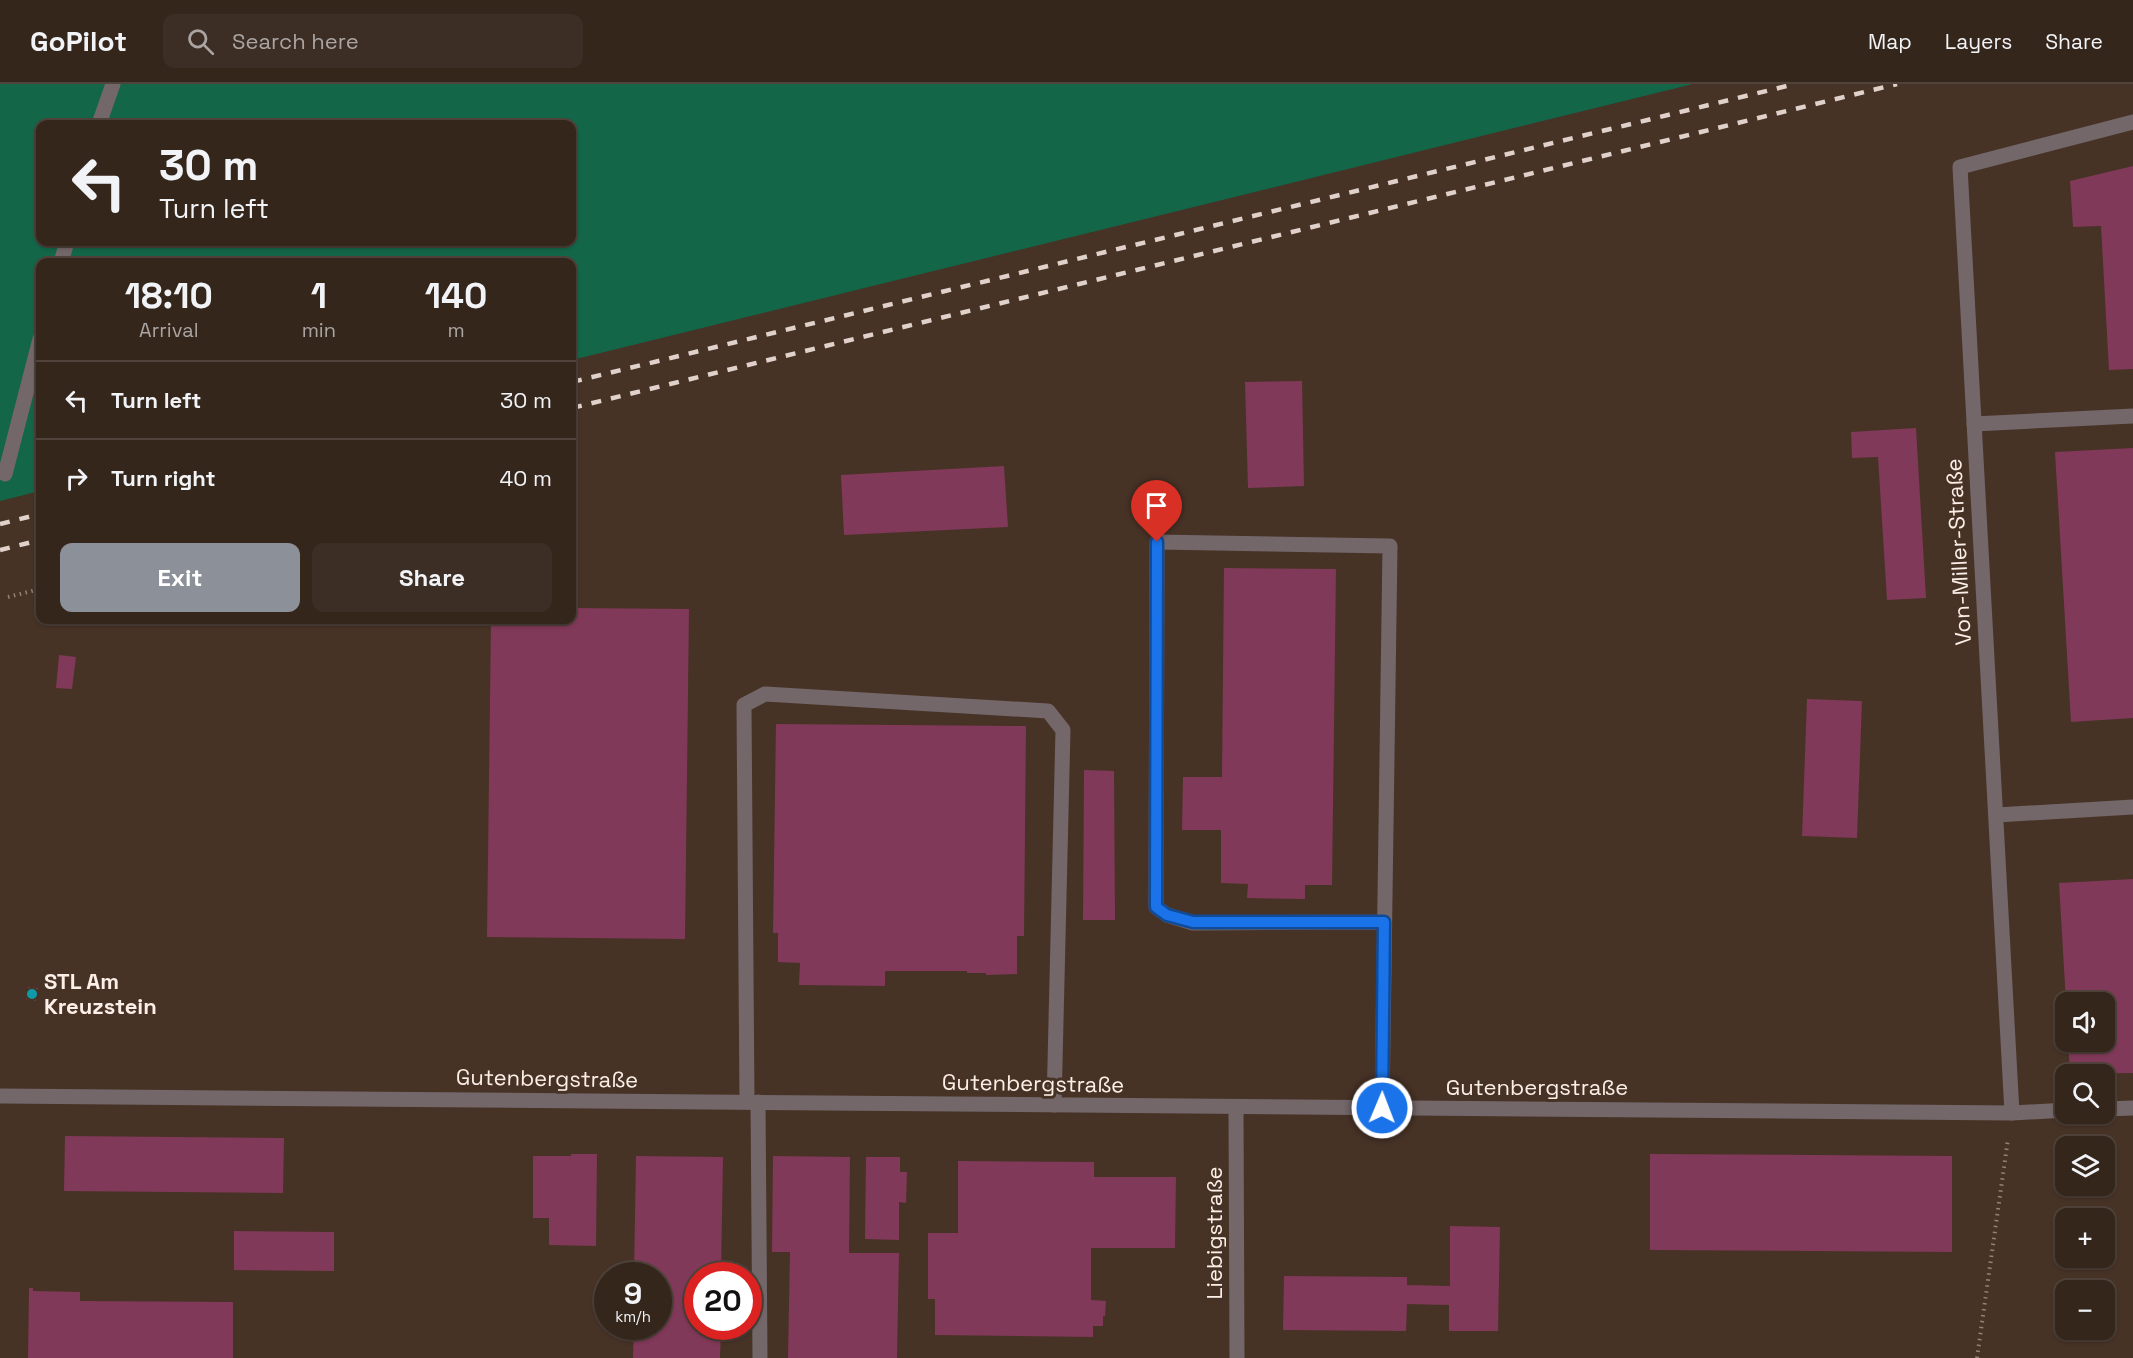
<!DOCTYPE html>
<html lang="en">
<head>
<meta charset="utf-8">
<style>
	body { margin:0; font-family:"Space Grotesk",sans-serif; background:#3d2e25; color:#f1f3f6; height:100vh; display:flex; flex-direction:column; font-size:22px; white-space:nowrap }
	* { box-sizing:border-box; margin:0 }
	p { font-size:20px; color:#aaa5a3 }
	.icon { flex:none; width:33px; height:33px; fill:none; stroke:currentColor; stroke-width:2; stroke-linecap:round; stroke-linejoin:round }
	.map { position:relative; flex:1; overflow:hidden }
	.side { position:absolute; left:36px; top:174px; width:540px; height:366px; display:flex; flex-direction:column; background:#35261c; border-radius:12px; box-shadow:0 2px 4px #0004,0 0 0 2px #4f433b }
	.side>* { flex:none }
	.guide { position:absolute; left:36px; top:36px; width:540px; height:126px; border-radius:12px; box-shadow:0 2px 4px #0004,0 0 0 2px #4f433b; background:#35261c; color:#f1f3f6; overflow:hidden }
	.controls { position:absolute; left:2055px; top:908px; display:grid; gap:12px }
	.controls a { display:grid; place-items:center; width:60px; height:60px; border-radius:12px; background:#35261c; box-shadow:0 2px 4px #0004,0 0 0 2px #4f433b; font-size:30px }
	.speed { position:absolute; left:594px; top:1178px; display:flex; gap:12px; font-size:30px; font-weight:700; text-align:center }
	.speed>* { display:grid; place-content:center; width:78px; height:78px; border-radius:50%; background:#35261c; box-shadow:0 2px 4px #0004,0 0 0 2px #4f433b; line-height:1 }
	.speed small { font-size:15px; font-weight:400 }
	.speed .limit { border:9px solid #d22; background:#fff; color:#111 }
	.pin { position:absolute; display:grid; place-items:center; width:51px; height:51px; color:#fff; margin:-62px -26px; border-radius:50% 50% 50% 0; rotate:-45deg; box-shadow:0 0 6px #0007 }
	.pin .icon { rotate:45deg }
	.me { position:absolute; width:66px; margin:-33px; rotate:1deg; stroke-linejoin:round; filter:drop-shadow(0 0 4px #0008) }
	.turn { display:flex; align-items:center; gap:21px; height:126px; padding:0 24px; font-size:27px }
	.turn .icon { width:78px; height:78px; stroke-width:2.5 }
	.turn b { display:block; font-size:42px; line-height:51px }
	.eta { display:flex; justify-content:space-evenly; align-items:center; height:102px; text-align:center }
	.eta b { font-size:36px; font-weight:700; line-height:42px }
	.primary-button { display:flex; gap:12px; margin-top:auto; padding:12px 24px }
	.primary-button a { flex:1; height:69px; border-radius:12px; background:#8c9099; color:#fff; font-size:24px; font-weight:700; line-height:69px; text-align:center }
	.primary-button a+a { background:#3d2e25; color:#f1f3f6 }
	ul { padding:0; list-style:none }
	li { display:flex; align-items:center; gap:18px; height:78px; padding:0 24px; border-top:2px solid #4f433b }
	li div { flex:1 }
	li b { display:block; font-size:22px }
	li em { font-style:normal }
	header { display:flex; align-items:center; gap:36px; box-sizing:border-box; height:84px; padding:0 30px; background:#35261c; border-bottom:2px solid #4f433b }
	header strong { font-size:28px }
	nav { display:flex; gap:33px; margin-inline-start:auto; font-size:21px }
	.search { width:420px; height:54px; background:#3d2e25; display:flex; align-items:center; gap:15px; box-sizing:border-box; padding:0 21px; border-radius:12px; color:#aaa5a3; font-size:22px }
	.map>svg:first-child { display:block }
	.green { fill:#146648; fill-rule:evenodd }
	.building { fill:#803958 }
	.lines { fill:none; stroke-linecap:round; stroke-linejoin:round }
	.path { stroke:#948278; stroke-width:4; stroke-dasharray:1.5 4.5; stroke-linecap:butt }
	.lane { stroke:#73676a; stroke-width:15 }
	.street { stroke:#73676a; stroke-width:15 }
	.rail { stroke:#e0d2ca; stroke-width:4.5; stroke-dasharray:10 10; stroke-linecap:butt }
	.route-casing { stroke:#114b97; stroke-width:15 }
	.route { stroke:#1a73e8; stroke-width:10 }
	.culture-dot { fill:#0f9aa8; stroke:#473226; stroke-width:2 }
	.labels { text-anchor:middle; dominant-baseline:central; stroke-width:6; stroke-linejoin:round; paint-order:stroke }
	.street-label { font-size:22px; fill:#fcefe7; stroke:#473226 }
	.poi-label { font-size:22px; font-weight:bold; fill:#fcefe7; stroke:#473226; text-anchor:start }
</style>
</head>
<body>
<header>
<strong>GoPilot</strong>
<div class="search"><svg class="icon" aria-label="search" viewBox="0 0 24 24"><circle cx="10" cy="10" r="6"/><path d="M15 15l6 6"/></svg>Search here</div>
<nav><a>Map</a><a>Layers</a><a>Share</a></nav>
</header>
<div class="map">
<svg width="2133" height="1274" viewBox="0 0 2133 1274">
	<rect width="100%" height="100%" fill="#473226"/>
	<path class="green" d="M0,0H1693L572,276V178H40V407L0,417ZM40,40H572V158H40Z"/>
	<g class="building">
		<polygon points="2133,82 2133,285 2109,286 2101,142 2073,143 2070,97"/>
		<polygon points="1302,297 1304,402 1248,404 1245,298"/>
		<polygon points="1916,344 1926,514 1887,516 1878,373 1852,374 1851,348"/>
		<polygon points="2133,364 2133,634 2071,638 2055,368"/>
		<polygon points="1004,382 1008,443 844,451 841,391"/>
		<polygon points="1224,484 1336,485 1332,801 1305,801 1305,815 1247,814 1248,800 1221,799 1221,746 1182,746 1183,693 1222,693"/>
		<polygon points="572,524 689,525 685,855 487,853 491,536 572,536"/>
		<polygon points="59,571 76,573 72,605 56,604"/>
		<polygon points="1807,615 1862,617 1857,754 1802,752"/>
		<polygon points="776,640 1026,642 1024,852 1017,852 1017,890 986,891 986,889 967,889 967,887 885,887 885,902 799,901 800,879 778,878 778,849 773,849"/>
		<polygon points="1084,686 1114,687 1115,836 1083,836"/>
		<polygon points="2133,795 2133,989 2070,990 2068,957 2104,957 2104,918 2066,918 2059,799"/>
		<polygon points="28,903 38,904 36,917 26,915"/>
		<polygon points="65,1052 284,1054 283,1109 64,1107"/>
		<polygon points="571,1070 597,1070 596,1162 549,1161 549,1134 533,1134 533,1072 571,1072"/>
		<polygon points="1650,1070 1952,1072 1952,1168 1650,1166"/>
		<polygon points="636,1072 723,1073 721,1191 698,1191 698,1242 721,1242 720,1274 633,1274 634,1242 658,1242 658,1191 634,1191"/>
		<polygon points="773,1072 850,1073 849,1169 899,1169 897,1274 788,1274 790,1168 772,1168"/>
		<polygon points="866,1073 900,1073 900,1088 907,1088 906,1119 899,1118 899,1156 865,1155"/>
		<polygon points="958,1077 1094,1078 1094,1093 1176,1093 1175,1164 1091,1164 1091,1216 1106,1217 1105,1232 1103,1232 1103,1242 1093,1242 1093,1253 935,1251 935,1215 928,1215 928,1149 958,1149"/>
		<polygon points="1450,1142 1500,1143 1498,1247 1449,1247 1449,1221 1407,1220 1406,1247 1283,1246 1284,1192 1407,1193 1407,1201 1450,1202"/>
		<polygon points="234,1147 334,1148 334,1187 234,1186"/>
		<polygon points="29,1204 33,1204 33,1207 80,1208 80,1217 233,1218 233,1274 28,1274"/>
	</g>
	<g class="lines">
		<g class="path">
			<polyline points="8,513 40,505"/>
			<polyline points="1977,1274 2008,1055"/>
		</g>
		<g class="lane">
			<polyline points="1974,340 2133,332"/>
			<polyline points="1996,731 2133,723"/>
			<polyline points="747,1018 744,621 765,610 1048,627 1063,646 1054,1021"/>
			<polyline points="758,1018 760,1274"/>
			<polyline points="1382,1024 1390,462 1157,458 1156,823 1167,831 1193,839 1384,838"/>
		</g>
		<g class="street">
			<polyline points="99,40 113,0"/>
			<polyline points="61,178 67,158"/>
			<polyline points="5,390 40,255"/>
			<polyline points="0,1012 2012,1029 2066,1026"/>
			<polyline points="1236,1023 1237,1274"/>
			<polyline points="2104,1025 2133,1024"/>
			<polyline points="2012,1029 1960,83 2133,38"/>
		</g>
		<g class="rail">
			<polyline points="572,298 1795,0"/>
			<polyline points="572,324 1897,0"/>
			<polyline points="0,440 40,430"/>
			<polyline points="0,466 40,456"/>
		</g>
	</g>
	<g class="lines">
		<defs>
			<polyline id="route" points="1157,458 1156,823 1167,831 1193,838 1384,838 1382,1024"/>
		</defs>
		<use href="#route" class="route-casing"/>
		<use href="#route" class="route"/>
	</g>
	<circle class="culture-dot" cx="32" cy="910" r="6"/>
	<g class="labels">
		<g class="street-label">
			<text transform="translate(1958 468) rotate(-93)">Von-Miller-Straße</text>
			<text transform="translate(547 994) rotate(1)">Gutenbergstraße</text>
			<text transform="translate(1033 999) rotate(1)">Gutenbergstraße</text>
			<text x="1537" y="1003">Gutenbergstraße</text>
			<text transform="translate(1214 1149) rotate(-90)">Liebigstraße</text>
		</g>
		<g class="poi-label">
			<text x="44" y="897">STL Am<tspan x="44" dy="25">Kreuzstein</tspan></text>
		</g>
	</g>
</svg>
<div class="controls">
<a><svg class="icon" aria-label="sound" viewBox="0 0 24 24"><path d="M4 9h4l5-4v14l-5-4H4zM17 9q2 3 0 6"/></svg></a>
<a><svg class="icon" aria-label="search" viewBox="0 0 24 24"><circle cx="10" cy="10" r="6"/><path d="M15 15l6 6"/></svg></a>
<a><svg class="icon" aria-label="layers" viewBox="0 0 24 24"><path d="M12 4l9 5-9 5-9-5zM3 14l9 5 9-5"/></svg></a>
<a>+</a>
<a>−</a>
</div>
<div class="speed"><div>9<small>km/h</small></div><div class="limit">20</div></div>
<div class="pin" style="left:1157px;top:458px;background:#d93025"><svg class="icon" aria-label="arrive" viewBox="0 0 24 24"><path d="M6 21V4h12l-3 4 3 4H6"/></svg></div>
<svg class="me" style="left:1382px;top:1024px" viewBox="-20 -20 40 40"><circle r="17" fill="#1a73e8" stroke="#fff" stroke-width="3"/><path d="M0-11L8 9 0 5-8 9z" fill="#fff"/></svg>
<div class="guide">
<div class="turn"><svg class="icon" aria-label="left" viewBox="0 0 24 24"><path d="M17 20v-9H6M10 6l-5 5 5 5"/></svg><div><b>30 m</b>Turn left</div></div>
</div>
<section class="side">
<div class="eta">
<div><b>18:10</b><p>Arrival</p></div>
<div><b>1</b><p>min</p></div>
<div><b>140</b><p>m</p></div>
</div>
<ul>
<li><svg class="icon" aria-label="left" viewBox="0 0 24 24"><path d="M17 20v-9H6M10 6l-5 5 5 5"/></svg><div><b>Turn left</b></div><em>30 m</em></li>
<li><svg class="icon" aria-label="right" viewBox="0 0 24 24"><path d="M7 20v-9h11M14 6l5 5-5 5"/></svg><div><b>Turn right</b></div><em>40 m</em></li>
</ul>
<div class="primary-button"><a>Exit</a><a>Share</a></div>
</section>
</div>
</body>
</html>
